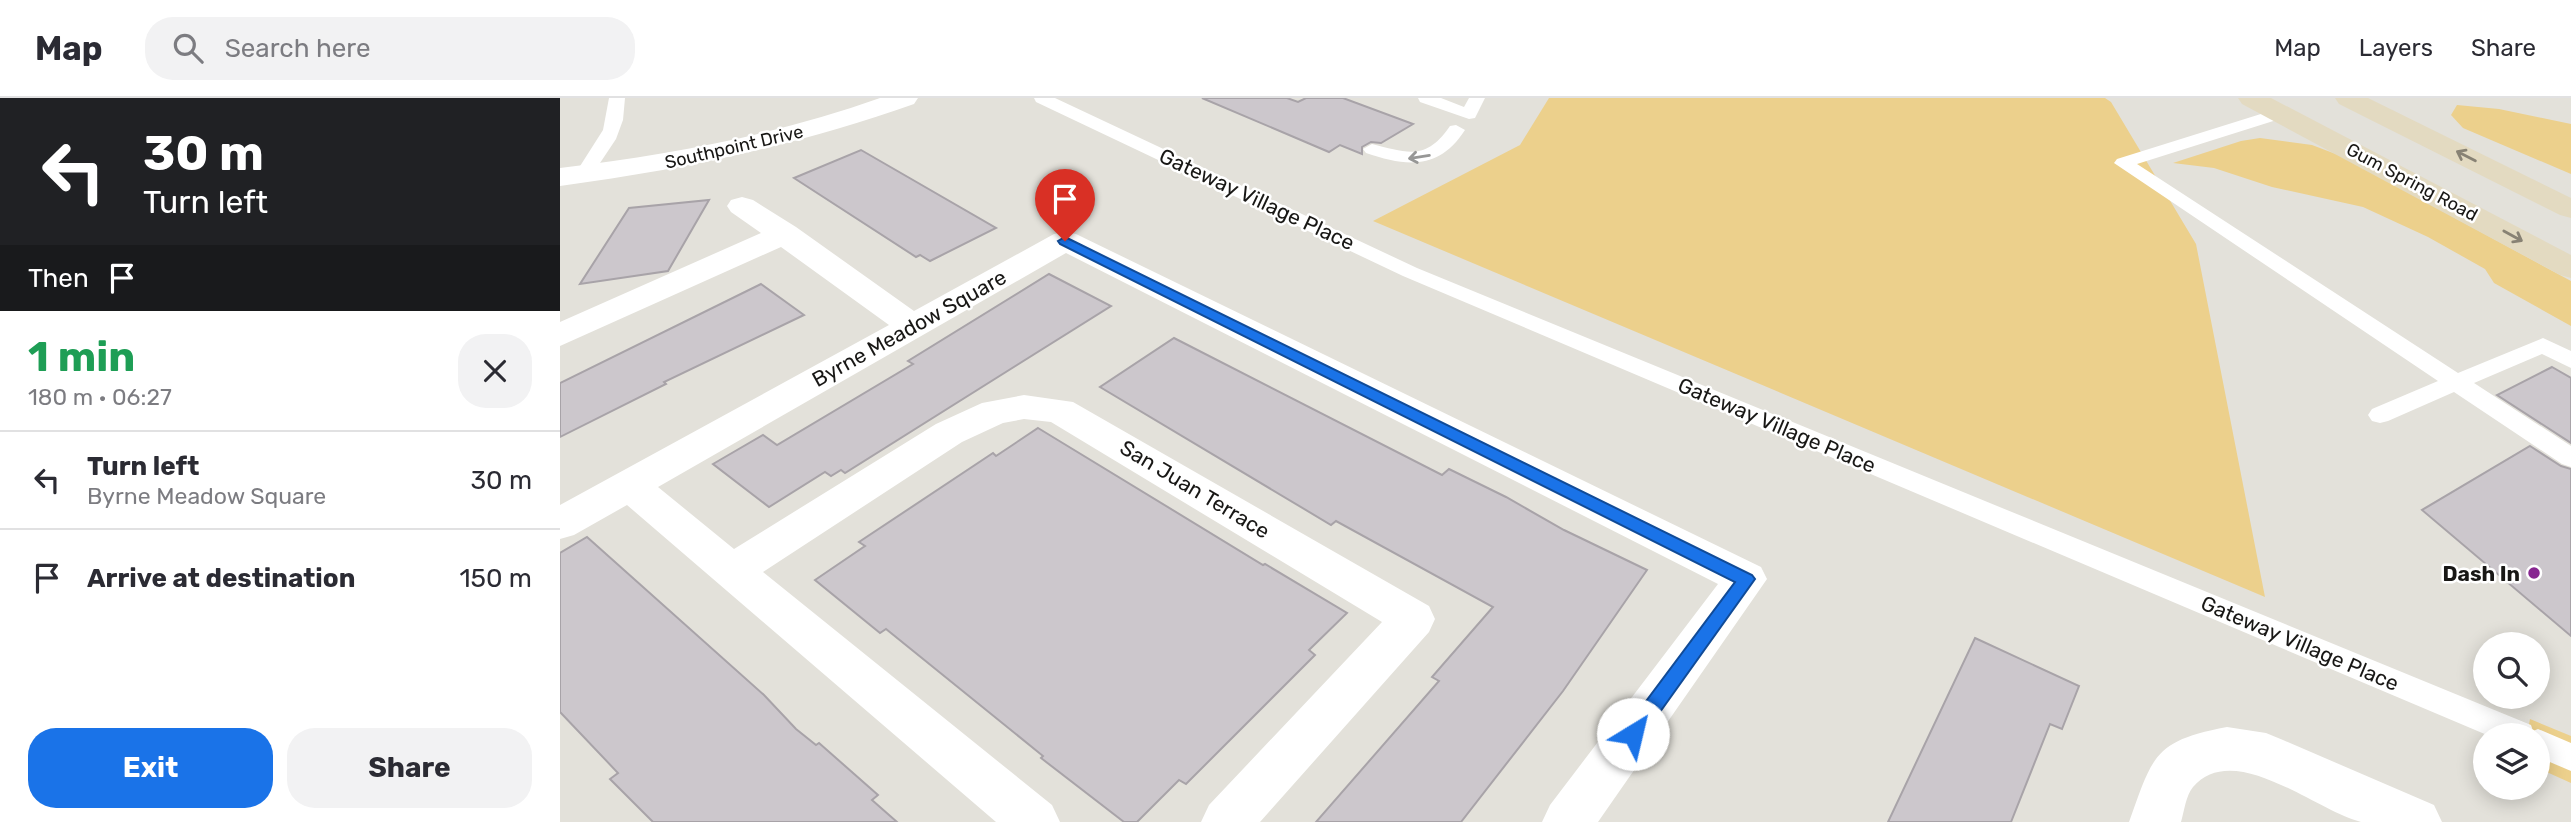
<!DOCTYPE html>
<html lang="en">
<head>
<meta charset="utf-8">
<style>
	body { margin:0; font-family:Rubik,sans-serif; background:#f2f2f3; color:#2b2b33; height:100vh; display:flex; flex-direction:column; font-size:26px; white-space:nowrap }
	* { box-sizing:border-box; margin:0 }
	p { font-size:23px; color:#7c7c81 }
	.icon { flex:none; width:38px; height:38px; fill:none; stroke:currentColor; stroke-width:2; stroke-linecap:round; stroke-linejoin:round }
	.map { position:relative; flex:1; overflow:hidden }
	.side { display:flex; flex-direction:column; background:#fff; width:560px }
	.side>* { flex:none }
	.guide { background:#202124; color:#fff; overflow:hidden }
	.controls { position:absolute; left:1913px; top:534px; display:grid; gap:14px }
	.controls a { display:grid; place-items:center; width:77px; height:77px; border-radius:50%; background:#fff; box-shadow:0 4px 18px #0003; font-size:35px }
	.pin { position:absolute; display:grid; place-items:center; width:60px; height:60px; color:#fff; margin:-72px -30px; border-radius:50% 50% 50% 0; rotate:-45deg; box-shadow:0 0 7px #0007 }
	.pin .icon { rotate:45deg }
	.me { position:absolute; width:77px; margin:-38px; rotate:36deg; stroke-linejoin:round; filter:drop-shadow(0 0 5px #0008) }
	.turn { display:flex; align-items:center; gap:24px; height:147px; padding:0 28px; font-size:32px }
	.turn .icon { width:91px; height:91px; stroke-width:2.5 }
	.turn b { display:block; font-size:49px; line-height:60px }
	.then { display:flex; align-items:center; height:66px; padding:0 28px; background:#0003; gap:14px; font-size:26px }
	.round { display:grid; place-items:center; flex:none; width:74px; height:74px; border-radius:28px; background:#f2f2f3 }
	.headline { display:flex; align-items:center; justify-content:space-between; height:119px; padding:0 28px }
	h1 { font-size:42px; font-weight:700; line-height:52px; color:#1e9e55 }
	.action { display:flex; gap:14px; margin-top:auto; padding:14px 28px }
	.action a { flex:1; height:80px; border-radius:28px; background:#1a73e8; color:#fff; font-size:28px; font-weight:700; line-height:80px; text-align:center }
	.action a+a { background:#f2f2f3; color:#2b2b33 }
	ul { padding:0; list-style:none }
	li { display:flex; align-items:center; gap:21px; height:98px; padding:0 28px; border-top:2px solid #e1e1e2 }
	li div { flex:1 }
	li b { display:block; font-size:26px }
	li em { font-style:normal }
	header { display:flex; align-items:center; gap:42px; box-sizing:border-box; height:98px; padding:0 35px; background:#fff; border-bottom:2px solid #e1e1e2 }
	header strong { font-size:33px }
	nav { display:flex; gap:38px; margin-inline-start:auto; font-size:24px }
	.search { width:490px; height:63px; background:#f2f2f3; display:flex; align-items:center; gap:18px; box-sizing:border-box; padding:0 24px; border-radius:28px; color:#7c7c81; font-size:26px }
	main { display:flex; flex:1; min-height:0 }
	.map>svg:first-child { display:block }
	.green { fill:#ecd08c }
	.building { fill:#ccc7cc; stroke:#a8a3a8; stroke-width:2 }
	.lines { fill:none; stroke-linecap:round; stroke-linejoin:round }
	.lane { fill:#fff; fill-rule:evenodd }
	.street { fill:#fff; fill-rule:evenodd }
	.secondary { fill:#e3dac1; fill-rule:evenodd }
	.oneway { stroke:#888274 }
	.oneway2 { stroke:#979796 }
	.route { fill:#1a73e8; stroke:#114b97; stroke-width:2 }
	.poi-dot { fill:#872690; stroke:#fff; stroke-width:2.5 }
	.labels { text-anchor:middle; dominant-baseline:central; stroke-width:5; stroke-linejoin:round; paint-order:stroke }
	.far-street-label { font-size:18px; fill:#181715; stroke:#fff }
	.street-label { font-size:21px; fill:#181715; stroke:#fff }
	.poi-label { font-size:21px; font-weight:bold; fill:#181715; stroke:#fff; text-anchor:end }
</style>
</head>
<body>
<header>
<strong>Map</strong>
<div class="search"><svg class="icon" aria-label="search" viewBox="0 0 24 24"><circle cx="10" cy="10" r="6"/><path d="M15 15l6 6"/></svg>Search here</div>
<nav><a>Map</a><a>Layers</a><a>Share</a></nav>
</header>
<main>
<section class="side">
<div class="guide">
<div class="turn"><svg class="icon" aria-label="left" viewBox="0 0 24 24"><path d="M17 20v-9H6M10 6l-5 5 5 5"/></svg><div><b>30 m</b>Turn left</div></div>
<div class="then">Then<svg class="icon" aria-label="arrive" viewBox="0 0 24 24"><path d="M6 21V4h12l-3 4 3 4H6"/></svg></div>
</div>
<div class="headline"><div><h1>1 min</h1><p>180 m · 06:27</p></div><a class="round"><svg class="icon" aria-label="close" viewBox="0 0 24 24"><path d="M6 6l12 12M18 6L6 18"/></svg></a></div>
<ul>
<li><svg class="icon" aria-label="left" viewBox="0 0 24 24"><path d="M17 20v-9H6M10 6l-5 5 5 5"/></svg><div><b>Turn left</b><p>Byrne Meadow Square</p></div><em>30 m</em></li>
<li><svg class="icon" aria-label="arrive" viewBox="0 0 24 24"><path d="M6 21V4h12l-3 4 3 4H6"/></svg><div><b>Arrive at destination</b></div><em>150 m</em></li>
</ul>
<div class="action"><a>Exit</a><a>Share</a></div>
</section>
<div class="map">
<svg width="2011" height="724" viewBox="0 0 2011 724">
	<rect width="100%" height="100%" fill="#e3e1da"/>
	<g class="green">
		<polygon points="989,0 1545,0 1551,4 1636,146 1705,499 813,123 960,47"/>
		<polygon points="1897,7 1939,11 2011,26 2011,76 1903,30 1891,17"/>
		<polygon points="1700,40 1752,47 1781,58 2011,183 2011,228 1934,185 1925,171 1868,139 1803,109 1712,89 1654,70 1613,65 1681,43"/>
		<polygon points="1970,621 2011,638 2011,685 1978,670 1978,637 1967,637"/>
	</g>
	<g class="building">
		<polygon points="642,0 727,0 738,4 746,0 783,0 853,26 821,45 811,44 802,49 802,56 780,47 769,54"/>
		<polygon points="301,52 436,130 370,163 360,157 356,159 234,80"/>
		<polygon points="149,102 108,173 20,186 69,110"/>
		<polygon points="489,176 551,208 285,375 281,372 271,378 265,374 209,409 153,366 203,337 217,347 353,266 348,263"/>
		<polygon points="201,186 244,217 104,284 106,286 0,339 0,285"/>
		<polygon points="614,240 882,377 889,371 946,399 1004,432 1087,472 1003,593 901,724 756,724 879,583 872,579 933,509 776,423 771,427 540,289"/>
		<polygon points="1992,269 2011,280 2011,345 1937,297"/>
		<polygon points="478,330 703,467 705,466 787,515 749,552 755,557 626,686 619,682 577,724 564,724 481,660 483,658 326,531 320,535 255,482 305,448 299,444 433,355 436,358"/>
		<polygon points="1970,348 2001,368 2011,371 2011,538 1862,412"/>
		<polygon points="27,439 204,597 236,631 256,647 259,645 318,697 312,702 337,724 93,724 50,681 58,675 0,614 0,455"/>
		<polygon points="1415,540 1519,588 1502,631 1490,626 1451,724 1328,724"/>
	</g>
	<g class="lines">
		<g class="lane">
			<polygon points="49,0 65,0 63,22 56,41 30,80 18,80 15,76 43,32"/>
			<polygon points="474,0 495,0 857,170 1971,627 1973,633 1978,631 2011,645 2011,673 1978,659 1978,637 1927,637 843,178 476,4"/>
			<polygon points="858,0 881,0 904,9 909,0 925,0 915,20 909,21 860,4"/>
			<polygon points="1720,10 1728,15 1726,19 1577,66 1898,275 1983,240 2011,253 2011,270 1982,256 1914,285 2011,348 2011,369 2002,366 1894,294 1828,323 1820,325 1812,323 1808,317 1812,311 1878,283 1554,65 1557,61"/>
			<path d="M896,27L905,32C879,72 847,69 806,55L803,51L812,46C848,55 866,63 890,28Z"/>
		</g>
		<g class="street">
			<path d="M320,0H358L354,6C239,47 121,72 0,88V70C109,57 216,37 320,0Z"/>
			<polygon points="182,99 193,102 236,129 354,213 494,136 505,134 516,136 1201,469 1207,481 1038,724 982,724 990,707 1158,486 506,155 98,389 174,451 376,326 422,305 464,297 513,304 869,508 875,521 869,534 700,724 641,724 649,707 822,524 491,324 464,321 443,325 402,344 203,474 492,707 500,724 436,724 67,407 14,437 0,441 0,407 329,227 221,149 0,248 0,224 201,135 171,114 167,108 171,102"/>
			<path d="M1667,629L1706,635L1723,642L1874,707L1882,724C1860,724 1820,724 1801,724C1756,713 1674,641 1633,689C1626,697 1624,714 1621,724H1569C1593,658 1593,643 1667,629Z"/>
		</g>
		<g class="secondary">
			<polygon points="1678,0 1711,0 2011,157 2011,180 2000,177 1682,6"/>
			<polygon points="1775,0 1808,0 2011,100 2011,120 2000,117 1779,6"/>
		</g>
	</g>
	<defs><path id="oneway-shaft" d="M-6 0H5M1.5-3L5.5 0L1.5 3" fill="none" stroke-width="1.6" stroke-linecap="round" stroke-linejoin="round" transform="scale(1.75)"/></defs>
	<g class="oneway">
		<use href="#oneway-shaft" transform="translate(1906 58) rotate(-153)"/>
		<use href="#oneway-shaft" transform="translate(1953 138) rotate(29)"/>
	</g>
	<use class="oneway2" href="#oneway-shaft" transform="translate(859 59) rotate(171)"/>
	<polygon class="route" points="505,139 1192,477 1195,481 1080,642 1073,645 1066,642 1063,636 1066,630 1175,484 500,146 498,143"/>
	<circle class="poi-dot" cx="1974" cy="475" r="7"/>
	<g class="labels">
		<g class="far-street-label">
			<text transform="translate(174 49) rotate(-13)">Southpoint Drive</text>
			<text transform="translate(1852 84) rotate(28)">Gum Spring Road</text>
		</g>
		<g class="street-label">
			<text transform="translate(697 101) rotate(25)">Gateway Village Place</text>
			<text transform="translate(349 230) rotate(-29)">Byrne Meadow Square</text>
			<text transform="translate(1217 327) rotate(23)">Gateway Village Place</text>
			<text transform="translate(635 391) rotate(31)">San Juan Terrace</text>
			<text transform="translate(1740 545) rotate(23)">Gateway Village Place</text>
		</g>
		<g class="poi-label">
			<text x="1960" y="475">Dash In</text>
		</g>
	</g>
</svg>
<div class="controls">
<a><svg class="icon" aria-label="search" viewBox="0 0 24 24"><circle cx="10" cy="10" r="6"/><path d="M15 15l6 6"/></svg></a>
<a><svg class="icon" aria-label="layers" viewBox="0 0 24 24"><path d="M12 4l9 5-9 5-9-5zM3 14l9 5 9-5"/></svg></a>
</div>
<div class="pin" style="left:505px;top:143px;background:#d93025"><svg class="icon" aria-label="arrive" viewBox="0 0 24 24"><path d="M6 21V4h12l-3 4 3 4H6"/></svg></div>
<svg class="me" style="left:1073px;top:636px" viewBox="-20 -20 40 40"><circle r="19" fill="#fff"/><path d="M0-13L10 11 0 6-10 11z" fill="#1a73e8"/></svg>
</div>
</main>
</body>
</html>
